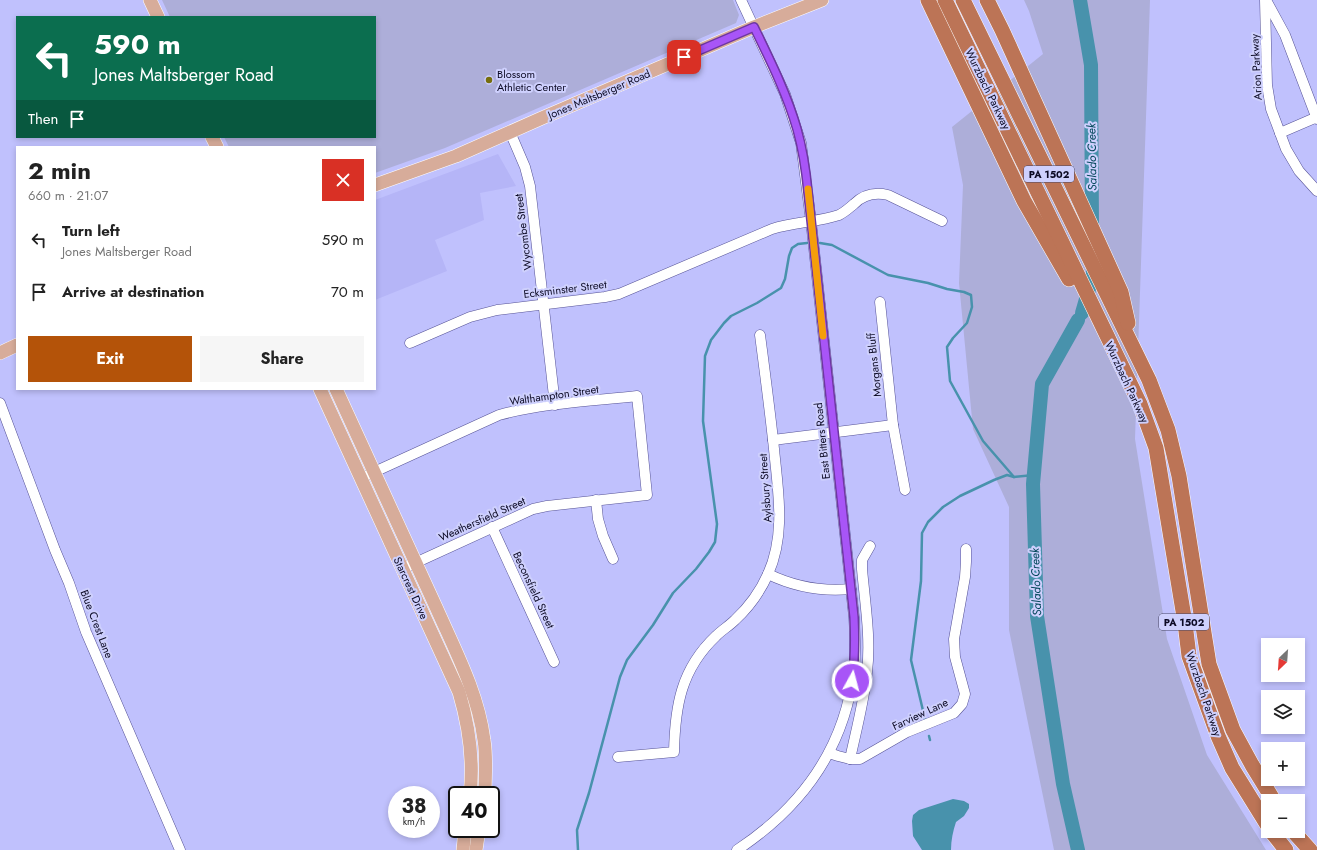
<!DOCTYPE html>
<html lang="en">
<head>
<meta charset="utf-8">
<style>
	body { margin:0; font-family:Jost,sans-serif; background:#f6f6f6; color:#222; height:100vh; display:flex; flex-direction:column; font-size:15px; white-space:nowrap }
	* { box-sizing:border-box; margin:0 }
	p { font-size:13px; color:#767676 }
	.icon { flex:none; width:22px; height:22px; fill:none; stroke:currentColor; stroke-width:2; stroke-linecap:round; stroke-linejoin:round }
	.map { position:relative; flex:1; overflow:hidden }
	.sheet { position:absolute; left:16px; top:146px; width:360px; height:244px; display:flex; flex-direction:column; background:#fff; border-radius:0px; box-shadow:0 2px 6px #0003 }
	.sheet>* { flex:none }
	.hud { position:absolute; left:16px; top:16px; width:360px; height:122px; border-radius:0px; box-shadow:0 2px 6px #0003; background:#0b6e4f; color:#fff; overflow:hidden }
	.needle { width:26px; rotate:205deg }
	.tools { position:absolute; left:1261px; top:638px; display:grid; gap:8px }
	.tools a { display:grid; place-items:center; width:44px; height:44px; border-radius:0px; background:#fff; box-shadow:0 2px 6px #0003; font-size:20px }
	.speed { position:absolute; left:388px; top:786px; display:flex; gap:8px; font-size:20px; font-weight:700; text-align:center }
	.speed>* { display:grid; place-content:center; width:52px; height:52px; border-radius:50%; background:#fff; box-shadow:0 2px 6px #0003; line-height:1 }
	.speed small { font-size:10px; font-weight:400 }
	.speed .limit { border:2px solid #111; border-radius:6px; background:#fff; color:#111 }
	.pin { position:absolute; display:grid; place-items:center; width:34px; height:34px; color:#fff; margin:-17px; border-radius:8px; box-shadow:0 2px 6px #0006 }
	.me { position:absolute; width:44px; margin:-22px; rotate:7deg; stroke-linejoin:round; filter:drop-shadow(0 0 3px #0008) }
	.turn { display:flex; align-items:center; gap:14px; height:84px; padding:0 12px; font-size:18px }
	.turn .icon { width:52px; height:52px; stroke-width:2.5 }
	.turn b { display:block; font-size:28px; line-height:34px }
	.then { display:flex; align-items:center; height:38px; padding:0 12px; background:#0003; gap:8px; font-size:15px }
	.round { display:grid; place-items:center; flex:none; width:42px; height:42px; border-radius:0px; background:#f6f6f6 }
	.headline { display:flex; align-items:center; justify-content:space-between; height:68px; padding:0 12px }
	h1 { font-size:24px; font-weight:700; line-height:30px }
	.primary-button { display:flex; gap:8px; margin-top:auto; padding:8px 12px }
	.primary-button a { flex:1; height:46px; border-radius:0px; background:#b45309; color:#fff; font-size:16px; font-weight:700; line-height:46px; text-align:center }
	.primary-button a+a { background:#f6f6f6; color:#222 }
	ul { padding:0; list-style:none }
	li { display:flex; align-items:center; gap:12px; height:52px; padding:0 12px }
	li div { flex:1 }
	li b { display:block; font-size:15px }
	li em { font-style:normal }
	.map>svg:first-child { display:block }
	.built { fill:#b5b5f7 }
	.green { fill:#adaed9 }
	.water { fill:#4892ac }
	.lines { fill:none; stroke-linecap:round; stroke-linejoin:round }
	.stream { stroke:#4892ac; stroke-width:2.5 }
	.river { stroke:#4892ac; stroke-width:14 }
	.minor-casing { stroke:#565396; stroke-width:11 }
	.major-casing { stroke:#fff; stroke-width:14 }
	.highway-casing { stroke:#fff; stroke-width:16 }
	.minor { stroke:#fff; stroke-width:10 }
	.major { stroke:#d7ac9a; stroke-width:13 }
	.highway { stroke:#bc7456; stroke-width:15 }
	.route-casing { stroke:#6d37a1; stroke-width:10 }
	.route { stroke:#a855f7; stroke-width:7 }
	.slow { stroke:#f59e0b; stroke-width:7 }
	.poi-dot { fill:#776e0c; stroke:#ced0fd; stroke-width:1.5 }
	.labels { text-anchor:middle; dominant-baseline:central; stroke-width:4; stroke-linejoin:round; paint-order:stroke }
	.shield { fill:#ced0fd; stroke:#464564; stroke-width:1 }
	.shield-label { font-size:10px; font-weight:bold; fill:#0b0923 }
	.street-label { font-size:11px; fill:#0b0923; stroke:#ced0fd }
	.poi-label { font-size:11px; fill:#0b0923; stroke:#ced0fd; text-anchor:start }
	.water-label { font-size:12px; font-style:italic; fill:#03475a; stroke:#ced0fd }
</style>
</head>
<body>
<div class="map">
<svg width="1317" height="850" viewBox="0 0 1317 850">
	<rect width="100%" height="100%" fill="#c0c1fd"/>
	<polygon class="built" points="498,154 516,186 480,193 484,220 435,240 447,271 375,300 375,200"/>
	<g class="green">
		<polygon points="162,0 733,0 739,15 736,23 445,148 375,173 375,147 229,147 224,137 375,137 375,17 170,17"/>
		<polygon points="1024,0 1150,0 1135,439 1167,639 1207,755 1266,850 1054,850 1009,630 1009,507 973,429 959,283 963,185 952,127 1043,54 1029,11"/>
	</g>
	<path class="water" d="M953,799L964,801L969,804V808L964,816L956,822C953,831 951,840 951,850H922L913,836L912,821L913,815L919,810Z"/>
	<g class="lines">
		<g class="stream">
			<polyline points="820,243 832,245 888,275 928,283 947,289 964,292 971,295 972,307 967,323 953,338 947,347 950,381 983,441 1014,477"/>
			<polyline points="925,719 911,660 921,581 922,533 928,522 943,507 960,496 994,480 1007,475 1014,477 1034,475"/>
			<polyline points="929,736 930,740"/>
			<polyline points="578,850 577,830 589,793 620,677 627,660 653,625 673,593 696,569 709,552 715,542 717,524 703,421 705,356 711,340 724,323 731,316 757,303 781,288 785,279 789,256 792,248 798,244 807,243"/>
		</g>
		<g class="river">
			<polyline points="1080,0 1091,65 1092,228"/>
			<polyline points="1082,313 1093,275 1093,261"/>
			<polyline points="1078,320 1042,384 1033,484 1037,616 1063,784 1078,850"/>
		</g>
		<defs>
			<g id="minor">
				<polyline points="1265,0 1267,85 1271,109 1286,149 1299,171 1317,191"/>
				<polyline points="1266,0 1285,35 1317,119"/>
				<polyline points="510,132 525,167 530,186 555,405"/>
				<polyline points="1280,133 1317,117"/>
				<polyline points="880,302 893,425 905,490"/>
				<path d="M410,343L470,317L497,310L605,297L619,294L772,229C794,222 818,222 839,215C845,212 849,208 854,204C863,195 875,192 888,195L942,221"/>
				<polyline points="0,403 55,550 69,583 86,632 180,850"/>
				<polyline points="773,440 893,425"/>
				<path d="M361,478L499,415C543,403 591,401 637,396L647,495L547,506L533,509L402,569"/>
				<polyline points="596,500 598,519 603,536 613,559"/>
				<polyline points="492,527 554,662"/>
				<path d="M768,574C795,587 821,592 851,589"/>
				<polyline points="829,753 838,756 850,759 860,759 907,732 954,713 962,704 965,694 955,657 954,639 965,577 966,562 966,549"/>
				<path d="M618,757L674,752C675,706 681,669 716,636C722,630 729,626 735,620C749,607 760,592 768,574C786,534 778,491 774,449C770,411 765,373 760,335"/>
				<path d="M850,759C856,731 864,702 867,672C871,638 865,603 862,569V560L870,546"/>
				<path d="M737,850C802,807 845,748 854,669C856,652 855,634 854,617L811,221L801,143L785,94L741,0"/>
			</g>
			<g id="major">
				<polyline points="150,0 158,17"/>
				<polyline points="212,137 217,147"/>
				<polyline points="375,185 456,156 542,118 754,27 822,0"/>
				<polyline points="0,353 17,345"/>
				<path d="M320,389L459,692C469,726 474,760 470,795"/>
				<path d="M336,389C369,462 403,534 436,607C455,650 478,693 484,740C487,758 485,777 485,795"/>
				<polyline points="463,850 465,829"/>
				<polyline points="476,850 479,829"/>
			</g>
			<g id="highway">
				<polyline points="928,0 1024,201 1069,279"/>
				<polyline points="945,0 1140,404 1156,448 1185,623 1189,656 1218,736 1232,768 1268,826"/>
				<polyline points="963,0 1149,380 1168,430 1179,476 1209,664 1233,730 1252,765 1274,801"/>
				<polyline points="987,0 1002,30 1121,292 1128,323"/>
				<polyline points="1271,831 1286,850"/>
				<polyline points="1293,831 1310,850"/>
			</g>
		</defs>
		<use href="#minor" class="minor-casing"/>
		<use href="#major" class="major-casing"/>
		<use href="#highway" class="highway-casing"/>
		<use href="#minor" class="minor"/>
		<use href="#major" class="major"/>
		<use href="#highway" class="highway"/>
	</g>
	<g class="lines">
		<defs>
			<path id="route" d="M684,57L754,27C770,60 787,94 797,129C803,150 806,171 808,192L854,617C855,639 855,660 852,681"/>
		</defs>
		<use href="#route" class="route-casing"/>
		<use href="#route" class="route"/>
		<polyline class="slow" points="808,189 823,336"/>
	</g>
	<circle class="poi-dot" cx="489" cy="80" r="4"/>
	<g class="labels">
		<g class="shield">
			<rect x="1024" y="166" width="50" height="16" rx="3"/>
			<rect x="1159" y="614" width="50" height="16" rx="3"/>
		</g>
		<g class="shield-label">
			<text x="1049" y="174">PA 1502</text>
			<text x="1184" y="622">PA 1502</text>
		</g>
		<g class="street-label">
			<text transform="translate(1256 67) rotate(-93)">Arion Parkway</text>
			<text transform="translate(988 89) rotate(64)">Wurzbach Parkway</text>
			<text transform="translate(599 94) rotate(-23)">Jones Maltsberger Road</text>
			<text transform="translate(523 232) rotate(-97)">Wycombe Street</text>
			<text transform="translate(565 289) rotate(-7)">Ecksminster Street</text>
			<text transform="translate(874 365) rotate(-96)">Morgans Bluff</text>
			<text transform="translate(1127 382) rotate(65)">Wurzbach Parkway</text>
			<text transform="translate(554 395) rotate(-8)">Walthampton Street</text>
			<text transform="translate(822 441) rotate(-96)">East Bitters Road</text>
			<text transform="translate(765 488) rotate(-94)">Aylsbury Street</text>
			<text transform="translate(482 519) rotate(-24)">Weathersfield Street</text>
			<text transform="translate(411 588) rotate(65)">Starcrest Drive</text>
			<text transform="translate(534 590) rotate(65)">Beconsfield Street</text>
			<text transform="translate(97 624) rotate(69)">Blue Crest Lane</text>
			<text transform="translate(1204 694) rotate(71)">Wurzbach Parkway</text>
			<text transform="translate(920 714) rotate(-25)">Farview Lane</text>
		</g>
		<g class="poi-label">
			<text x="497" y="74">Blossom<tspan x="497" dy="13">Athletic Center</tspan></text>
		</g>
		<g class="water-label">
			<text transform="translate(1092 157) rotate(-91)">Salado Creek</text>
			<text transform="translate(1036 582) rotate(-92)">Salado Creek</text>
		</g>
	</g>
</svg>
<div class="tools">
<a><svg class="needle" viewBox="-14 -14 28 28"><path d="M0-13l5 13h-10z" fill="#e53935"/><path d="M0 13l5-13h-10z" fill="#767676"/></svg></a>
<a><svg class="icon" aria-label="layers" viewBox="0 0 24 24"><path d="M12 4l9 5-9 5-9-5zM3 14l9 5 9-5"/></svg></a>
<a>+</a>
<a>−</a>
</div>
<div class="speed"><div>38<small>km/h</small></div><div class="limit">40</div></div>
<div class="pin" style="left:684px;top:57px;background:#d93025"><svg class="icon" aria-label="arrive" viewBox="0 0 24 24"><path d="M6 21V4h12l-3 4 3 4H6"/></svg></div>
<svg class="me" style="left:852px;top:681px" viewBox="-20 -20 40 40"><circle r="17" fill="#a855f7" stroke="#fff" stroke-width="3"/><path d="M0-11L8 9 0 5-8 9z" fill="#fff"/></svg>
<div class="hud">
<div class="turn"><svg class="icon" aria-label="left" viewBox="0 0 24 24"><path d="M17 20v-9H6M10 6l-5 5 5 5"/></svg><div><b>590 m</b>Jones Maltsberger Road</div></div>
<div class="then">Then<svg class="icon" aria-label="arrive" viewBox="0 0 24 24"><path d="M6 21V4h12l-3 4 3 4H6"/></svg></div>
</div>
<section class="sheet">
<div class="headline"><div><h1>2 min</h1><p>660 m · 21:07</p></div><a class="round" style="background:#d93025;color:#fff"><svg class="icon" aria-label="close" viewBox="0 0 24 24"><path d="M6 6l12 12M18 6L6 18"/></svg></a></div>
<ul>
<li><svg class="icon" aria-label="left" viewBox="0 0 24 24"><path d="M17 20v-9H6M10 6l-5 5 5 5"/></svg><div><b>Turn left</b><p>Jones Maltsberger Road</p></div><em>590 m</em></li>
<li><svg class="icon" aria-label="arrive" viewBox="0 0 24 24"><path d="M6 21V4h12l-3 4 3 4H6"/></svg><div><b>Arrive at destination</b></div><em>70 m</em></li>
</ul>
<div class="primary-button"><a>Exit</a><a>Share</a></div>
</section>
</div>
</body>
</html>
